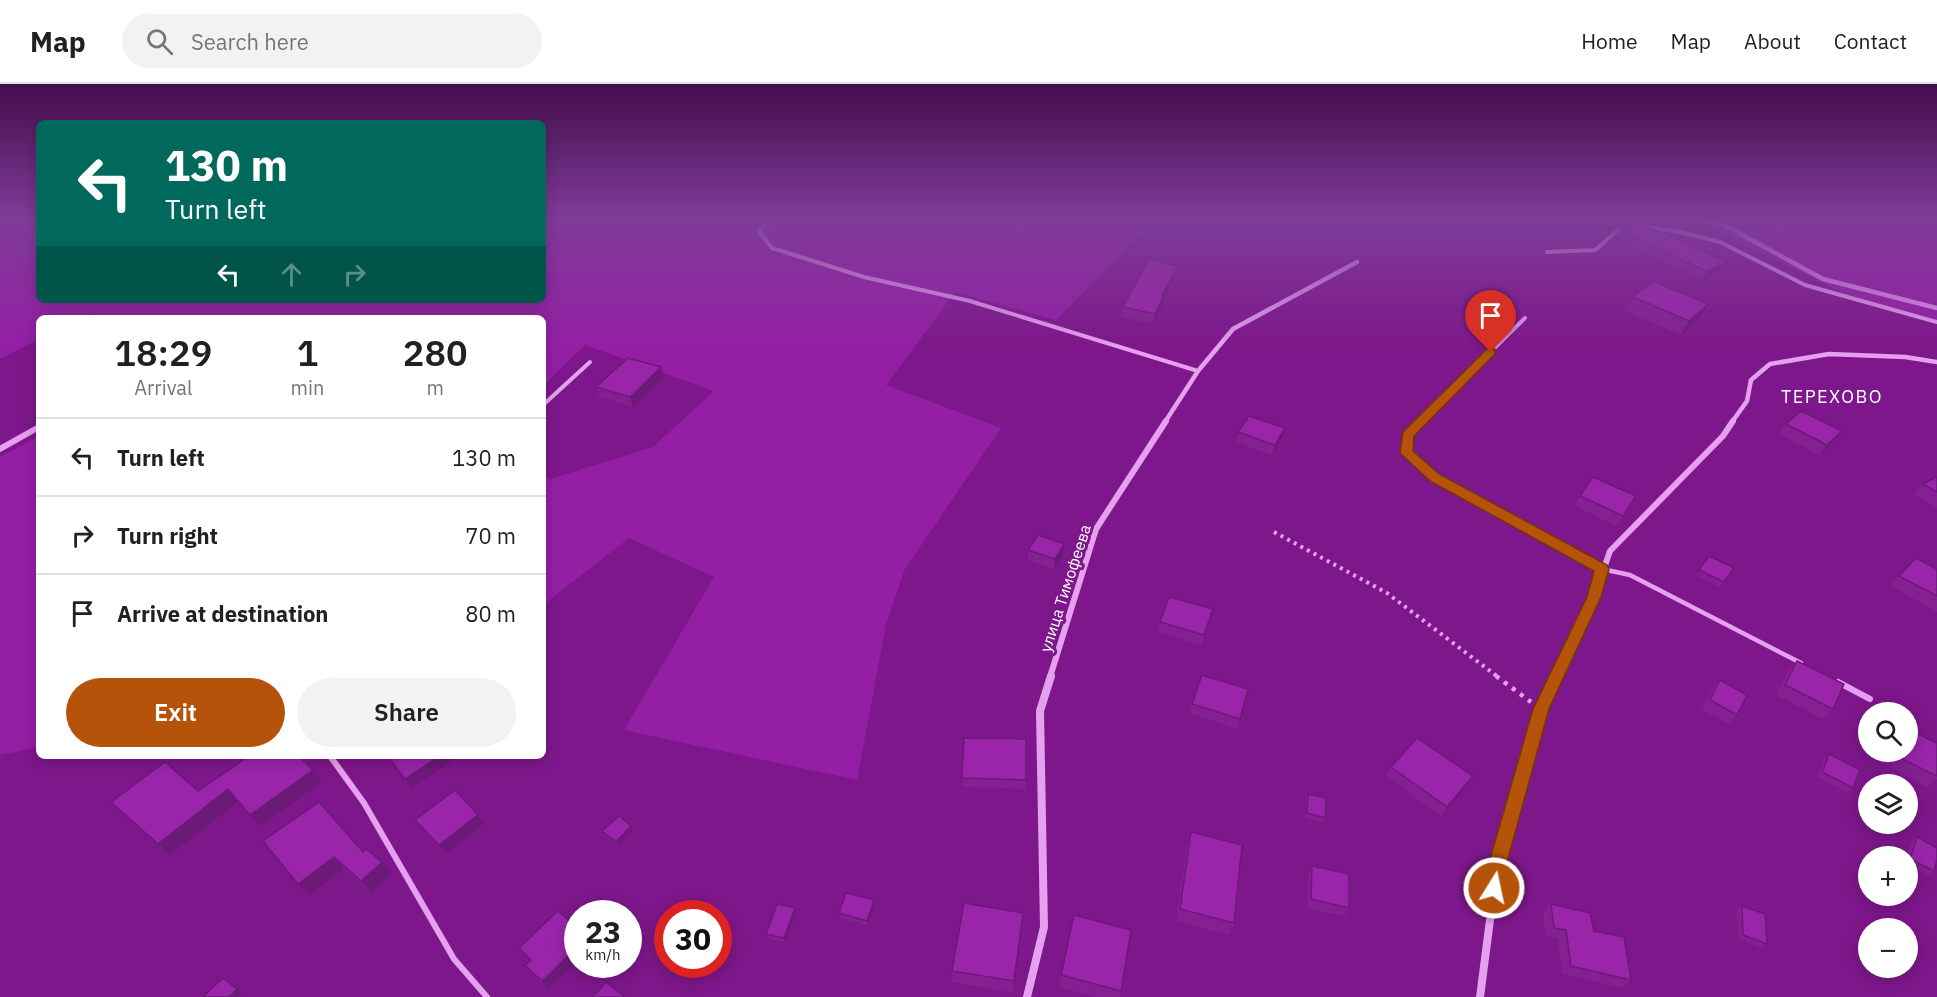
<!DOCTYPE html>
<html lang="en">
<head>
<meta charset="utf-8">
<style>
	body { margin:0; font-family:"IBM Plex Sans",sans-serif; background:#f2f2f2; color:#202124; height:100vh; display:flex; flex-direction:column; font-size:22px; white-space:nowrap }
	* { box-sizing:border-box; margin:0 }
	p { font-size:20px; color:#757577 }
	.icon { flex:none; width:33px; height:33px; fill:none; stroke:currentColor; stroke-width:2; stroke-linecap:round; stroke-linejoin:round }
	.map { position:relative; flex:1; overflow:hidden }
	.side { position:absolute; left:36px; top:231px; width:510px; height:444px; display:flex; flex-direction:column; background:#fff; border-radius:9px; box-shadow:0 3px 15px #0003 }
	.side>* { flex:none }
	.hud { position:absolute; left:36px; top:36px; width:510px; height:183px; border-radius:9px; box-shadow:0 3px 15px #0003; background:#00695c; color:#fff; overflow:hidden }
	.tools { position:absolute; left:1858px; top:618px; display:grid; gap:12px }
	.tools a { display:grid; place-items:center; width:60px; height:60px; border-radius:50%; background:#fff; box-shadow:0 3px 15px #0003; font-size:30px }
	.speed { position:absolute; left:564px; top:816px; display:flex; gap:12px; font-size:30px; font-weight:700; text-align:center }
	.speed>* { display:grid; place-content:center; width:78px; height:78px; border-radius:50%; background:#fff; box-shadow:0 3px 15px #0003; line-height:1 }
	.speed small { font-size:15px; font-weight:400 }
	.speed .limit { border:9px solid #d22; background:#fff; color:#111 }
	.pin { position:absolute; display:grid; place-items:center; width:51px; height:51px; color:#fff; margin:-62px -26px; border-radius:50% 50% 50% 0; rotate:-45deg; box-shadow:0 0 6px #0007 }
	.pin .icon { rotate:45deg }
	.me { position:absolute; width:66px; margin:-33px; rotate:10deg; stroke-linejoin:round; filter:drop-shadow(0 0 4px #0008) }
	.turn { display:flex; align-items:center; gap:21px; height:126px; padding:0 30px; font-size:27px }
	.turn .icon { width:78px; height:78px; stroke-width:2.5 }
	.turn b { display:block; font-size:42px; line-height:51px }
	.lanes { display:flex; align-items:center; height:57px; padding:0 30px; background:#0003; justify-content:center; gap:30px; direction:ltr }
	.lanes .off { opacity:.35 }
	.eta { display:flex; justify-content:space-evenly; align-items:center; height:102px; text-align:center }
	.eta b { font-size:36px; font-weight:600; line-height:42px }
	.primary-button { display:flex; gap:12px; margin-top:auto; padding:12px 30px }
	.primary-button a { flex:1; height:69px; border-radius:36px; background:#b45309; color:#fff; font-size:24px; font-weight:600; line-height:69px; text-align:center }
	.primary-button a+a { background:#f2f2f2; color:#202124 }
	ul { padding:0; list-style:none }
	li { display:flex; align-items:center; gap:18px; height:78px; padding:0 30px; border-top:2px solid #e0e0e0 }
	li div { flex:1 }
	li b { display:block; font-size:22px }
	li em { font-style:normal }
	header { display:flex; align-items:center; gap:36px; box-sizing:border-box; height:84px; padding:0 30px; background:#fff; border-bottom:2px solid #e0e0e0 }
	header strong { font-size:28px }
	nav { display:flex; gap:33px; margin-inline-start:auto; font-size:21px }
	.search { width:420px; height:54px; background:#f2f2f2; display:flex; align-items:center; gap:15px; box-sizing:border-box; padding:0 21px; border-radius:33px; color:#757577; font-size:22px }
	.map>svg:first-child { display:block }
	.green { fill:#941fa5 }
	.lines { fill:none; stroke-linecap:round; stroke-linejoin:round }
	.stream { stroke:#e493f1; stroke-width:4.5 }
	.path-far1 { stroke:#e5a0ef; stroke-width:4; stroke-dasharray:3 4.5; stroke-linecap:butt }
	.path { stroke:#e5a0ef; stroke-width:4.5; stroke-dasharray:4 6; stroke-linecap:butt }
	.lane-far2 { stroke:#e5a0ef; stroke-width:4 }
	.lane-far1 { stroke:#e5a0ef; stroke-width:4.5 }
	.lane { stroke:#e5a0ef; stroke-width:6 }
	.street-far2 { stroke:#e5a0ef; stroke-width:4.5 }
	.street-far1 { stroke:#e5a0ef; stroke-width:6 }
	.street { stroke:#e5a0ef; stroke-width:8 }
	.wall { fill:#842092 }
	.shaded-wall { fill:#6c1a77 }
	.building { fill:#9a25aa; stroke:#6c1a77; stroke-width:1.5 }
	.route { fill:#b45309; stroke:#753606; stroke-width:1.5 }
	.labels { text-anchor:middle; dominant-baseline:central; stroke-width:6; stroke-linejoin:round; paint-order:stroke }
	.street-label { font-size:16px; fill:#fff; stroke:#7e178b }
	.neighbourhood-label { font-size:18px; letter-spacing:1.5px; fill:#fff; stroke:#7e178b }
</style>
</head>
<body>
<header>
<strong>Map</strong>
<div class="search"><svg class="icon" aria-label="search" viewBox="0 0 24 24"><circle cx="10" cy="10" r="6"/><path d="M15 15l6 6"/></svg>Search here</div>
<nav><a>Home</a><a>Map</a><a>About</a><a>Contact</a></nav>
</header>
<div class="map">
<svg width="1937" height="913" viewBox="0 0 1937 913">
	<rect width="100%" height="100%" fill="#7e178b"/>
	<g class="green">
		<polygon points="0,135 39,135 39,216 543,216 543,135 1155,135 1056,236 955,208 886,301 1001,344 905,485 886,540 857,696 624,646 714,493 629,454 543,521 543,391 550,395 653,363 714,307 585,261 543,302 543,234 100,234 90,230 81,234 39,234 39,255 0,275"/>
		<polygon points="1695,135 1937,135 1937,236 1855,215"/>
		<polygon points="39,352 39,663 0,671 0,373"/>
	</g>
	<g class="lines">
		<polyline class="stream" points="1702,135 1724,141 1823,195 1937,224"/>
		<polyline class="path-far1" points="1274,448 1387,509 1498,593"/>
		<polyline class="path" points="1496,592 1531,618"/>
		<g class="lane-far2">
			<polyline points="772,135 759,148 772,164 864,193 970,217 1198,287"/>
			<polyline points="1639,142 1680,148 1720,158 1805,201 1937,238"/>
			<polyline points="1547,168 1595,166 1617,147 1625,145"/>
			<polyline points="543,321 590,278"/>
			<polyline points="1420,338 1525,234"/>
		</g>
		<polyline class="lane-far1" points="1421,337 1407,351 1406,369 1435,393 1602,485 1630,491 1801,579"/>
		<g class="lane">
			<polyline points="1838,598 1870,615"/>
			<polyline points="330,672 364,719 454,875 487,913"/>
		</g>
		<g class="street-far2">
			<polyline points="1165,338 1198,287 1233,245 1357,178"/>
			<polyline points="1732,338 1747,317 1751,296 1770,280 1829,270 1905,273 1937,278"/>
		</g>
		<g class="street-far1">
			<polyline points="0,365 39,343"/>
			<polyline points="1050,593 1096,445 1166,337"/>
			<polyline points="1556,593 1594,513 1610,467 1723,352 1733,337"/>
		</g>
		<g class="street">
			<polyline points="1027,913 1044,843 1040,627 1051,592"/>
			<polyline points="1480,913 1497,782 1541,625 1557,592"/>
		</g>
	</g>
	<g class="wall">
		<polygon points="1620,145 1721,186 1702,196 1616,153"/>
		<polygon points="1178,182 1176,191 1164,215 1163,221 1153,240 1121,233 1123,223"/>
		<polygon points="1633,213 1708,220 1700,234 1681,251 1625,227"/>
		<polygon points="661,283 664,293 633,323 600,313 596,303"/>
		<polygon points="1786,340 1842,347 1834,357 1819,371 1779,350"/>
		<polygon points="1238,348 1282,354 1272,371 1236,358"/>
		<polygon points="1937,393 1937,424 1914,410 1923,400"/>
		<polygon points="1580,412 1636,412 1617,442 1574,422"/>
		<polygon points="1028,466 1063,470 1054,485 1028,476"/>
		<polygon points="1709,472 1734,484 1720,503 1696,491"/>
		<polygon points="1916,474 1937,485 1937,528 1890,501"/>
		<polygon points="1210,535 1201,561 1158,548 1160,538"/>
		<polygon points="1797,577 1833,625 1823,635 1776,611 1788,587"/>
		<polygon points="1720,596 1737,631 1729,640 1702,626 1712,606"/>
		<polygon points="1248,605 1237,645 1190,629 1192,620"/>
		<polygon points="1937,659 1937,695 1927,703 1876,676 1880,668 1908,668"/>
		<polygon points="1829,670 1853,704 1848,709 1817,693 1824,674"/>
		<polygon points="1391,683 1467,702 1441,732 1386,692"/>
		<polygon points="962,694 1026,696 1025,705 962,703"/>
		<polygon points="1308,710 1325,734 1322,738 1305,734 1306,714"/>
		<polygon points="415,736 484,740 446,770 422,745"/>
		<polygon points="602,747 633,747 618,762 605,752"/>
		<polygon points="1191,748 1234,839 1229,851 1176,837 1187,762"/>
		<polygon points="1917,753 1934,787 1928,792 1908,781 1908,772 1907,772 1911,758"/>
		<polygon points="263,757 363,768 392,790 371,809 344,785 309,811"/>
		<polygon points="1312,782 1349,824 1344,832 1307,824 1308,791"/>
		<polygon points="875,820 868,841 840,834 839,829"/>
		<polygon points="1551,820 1594,847 1631,896 1623,904 1563,890 1558,855 1546,852 1543,829"/>
		<polygon points="1742,822 1767,860 1761,864 1738,855 1737,826"/>
		<polygon points="795,824 796,829 785,858 767,854 766,850"/>
		<polygon points="558,827 548,905 531,889 525,881 530,877 525,872 519,864"/>
		<polygon points="1022,841 1013,909 952,898 952,887"/>
		<polygon points="1061,891 1121,907 1119,913 1097,913 1059,903"/>
	</g>
	<g class="shaded-wall">
		<polygon points="1726,178 1721,186 1702,196 1707,188"/>
		<polygon points="1178,182 1176,191 1164,215 1163,221 1153,240 1155,230 1162,211"/>
		<polygon points="1708,220 1700,234 1681,251 1689,237"/>
		<polygon points="661,283 664,293 633,323 630,313"/>
		<polygon points="1285,344 1282,354 1272,371 1275,361"/>
		<polygon points="1842,347 1834,357 1819,371 1827,361"/>
		<polygon points="1064,460 1063,470 1054,485 1055,475"/>
		<polygon points="440,672 460,672 411,704 405,695"/>
		<polygon points="313,686 322,698 261,742 250,731"/>
		<polygon points="1473,692 1467,702 1441,732 1447,723"/>
		<polygon points="228,705 239,717 170,771 158,760"/>
		<polygon points="478,731 484,740 446,770 439,761"/>
		<polygon points="631,742 633,747 618,762 616,758"/>
		<polygon points="334,773 344,785 309,811 298,800"/>
		<polygon points="382,778 392,790 371,809 361,797"/>
		<polygon points="874,816 875,820 868,841 867,837"/>
		<polygon points="795,824 796,829 785,858 784,854"/>
		<polygon points="1023,829 1022,841 1013,909 1014,897"/>
		<polygon points="578,862 578,876 548,905 542,897"/>
		<polygon points="237,905 242,909 238,913 229,913"/>
	</g>
	<g class="building">
		<polygon points="1637,139 1671,152 1726,178 1707,188 1620,145"/>
		<polygon points="1149,175 1178,182 1162,211 1164,211 1155,230 1123,223"/>
		<polygon points="1653,197 1708,220 1689,237 1633,213"/>
		<polygon points="628,274 661,283 630,313 596,303"/>
		<polygon points="1801,327 1842,347 1827,361 1786,340"/>
		<polygon points="1249,332 1285,344 1275,361 1238,348"/>
		<polygon points="1593,393 1636,412 1623,432 1580,412"/>
		<polygon points="1937,393 1937,408 1923,400"/>
		<polygon points="1038,451 1064,460 1055,475 1028,466"/>
		<polygon points="1709,472 1734,484 1724,498 1699,486"/>
		<polygon points="1916,474 1937,485 1937,512 1899,492"/>
		<polygon points="1169,513 1213,525 1204,551 1160,538"/>
		<polygon points="1797,577 1844,600 1833,625 1785,601"/>
		<polygon points="1202,591 1248,605 1240,635 1192,620"/>
		<polygon points="1720,596 1747,611 1737,631 1710,616"/>
		<polygon points="1908,645 1937,659 1937,692 1888,668 1908,668"/>
		<polygon points="964,654 1026,655 1026,696 962,694"/>
		<polygon points="1417,654 1473,692 1447,723 1391,683"/>
		<polygon points="1829,670 1860,686 1853,704 1822,688"/>
		<polygon points="249,672 299,672 313,686 250,731 228,705 158,760 111,718 165,678 198,707"/>
		<polygon points="388,672 440,672 405,695"/>
		<polygon points="455,706 478,731 439,761 415,736"/>
		<polygon points="1308,710 1326,714 1325,734 1307,729"/>
		<polygon points="319,718 363,768 366,765 382,778 361,797 334,773 298,800 263,757"/>
		<polygon points="619,732 631,742 616,758 602,747"/>
		<polygon points="1191,748 1242,761 1234,839 1180,825"/>
		<polygon points="1917,753 1937,764 1937,776 1934,787 1910,775"/>
		<polygon points="1312,782 1349,790 1349,824 1311,815"/>
		<polygon points="846,809 874,816 867,837 839,829"/>
		<polygon points="964,819 1023,829 1014,897 952,887"/>
		<polygon points="777,820 795,824 784,854 766,850"/>
		<polygon points="1551,820 1590,829 1594,847 1624,853 1631,896 1571,882 1566,846 1554,844"/>
		<polygon points="1742,822 1765,830 1767,860 1743,851"/>
		<polygon points="558,827 578,844 578,862 542,897 525,881 531,876 519,864"/>
		<polygon points="1074,831 1131,846 1121,907 1061,891"/>
		<polygon points="223,894 237,905 229,913 203,913"/>
		<polygon points="606,898 625,913 593,913"/>
	</g>
	<linearGradient id="sky" x2="0" y2="1"><stop stop-color="#450d4c"/><stop offset="0.51" stop-color="#7e3c98"/><stop offset="1" stop-color="#7e3c98" stop-opacity="0"/></linearGradient>
	<rect width="1937" height="263" fill="url(#sky)"/>
	<polygon class="route" points="1491,264 1495,265 1495,270 1414,352 1413,367 1439,390 1607,481 1609,485 1601,513 1549,625 1506,782 1500,810 1494,812 1488,810 1485,804 1488,782 1533,625 1587,513 1594,487 1430,397 1400,369 1403,348 1487,265"/>
	<g class="labels">
		<g class="street-label">
			<text transform="translate(1065 504) rotate(-72)">улица Тимофеева</text>
		</g>
		<g class="neighbourhood-label">
			<text x="1832" y="312">ТЕРЕХОВО</text>
		</g>
	</g>
</svg>
<div class="tools">
<a><svg class="icon" aria-label="search" viewBox="0 0 24 24"><circle cx="10" cy="10" r="6"/><path d="M15 15l6 6"/></svg></a>
<a><svg class="icon" aria-label="layers" viewBox="0 0 24 24"><path d="M12 4l9 5-9 5-9-5zM3 14l9 5 9-5"/></svg></a>
<a>+</a>
<a>−</a>
</div>
<div class="speed"><div>23<small>km/h</small></div><div class="limit">30</div></div>
<div class="pin" style="left:1491px;top:268px;background:#d93025"><svg class="icon" aria-label="arrive" viewBox="0 0 24 24"><path d="M6 21V4h12l-3 4 3 4H6"/></svg></div>
<svg class="me" style="left:1494px;top:804px" viewBox="-20 -20 40 40"><circle r="17" fill="#b45309" stroke="#fff" stroke-width="3"/><path d="M0-11L8 9 0 5-8 9z" fill="#fff"/></svg>
<div class="hud">
<div class="turn"><svg class="icon" aria-label="left" viewBox="0 0 24 24"><path d="M17 20v-9H6M10 6l-5 5 5 5"/></svg><div><b>130 m</b>Turn left</div></div>
<div class="lanes"><svg class="icon" aria-label="left" viewBox="0 0 24 24"><path d="M17 20v-9H6M10 6l-5 5 5 5"/></svg><svg class="icon off" aria-label="ahead" viewBox="0 0 24 24"><path d="M12 20V5M6 11l6-6 6 6"/></svg><svg class="icon off" aria-label="right" viewBox="0 0 24 24"><path d="M7 20v-9h11M14 6l5 5-5 5"/></svg></div>
</div>
<section class="side">
<div class="eta">
<div><b>18:29</b><p>Arrival</p></div>
<div><b>1</b><p>min</p></div>
<div><b>280</b><p>m</p></div>
</div>
<ul>
<li><svg class="icon" aria-label="left" viewBox="0 0 24 24"><path d="M17 20v-9H6M10 6l-5 5 5 5"/></svg><div><b>Turn left</b></div><em>130 m</em></li>
<li><svg class="icon" aria-label="right" viewBox="0 0 24 24"><path d="M7 20v-9h11M14 6l5 5-5 5"/></svg><div><b>Turn right</b></div><em>70 m</em></li>
<li><svg class="icon" aria-label="arrive" viewBox="0 0 24 24"><path d="M6 21V4h12l-3 4 3 4H6"/></svg><div><b>Arrive at destination</b></div><em>80 m</em></li>
</ul>
<div class="primary-button"><a>Exit</a><a>Share</a></div>
</section>
</div>
</body>
</html>
